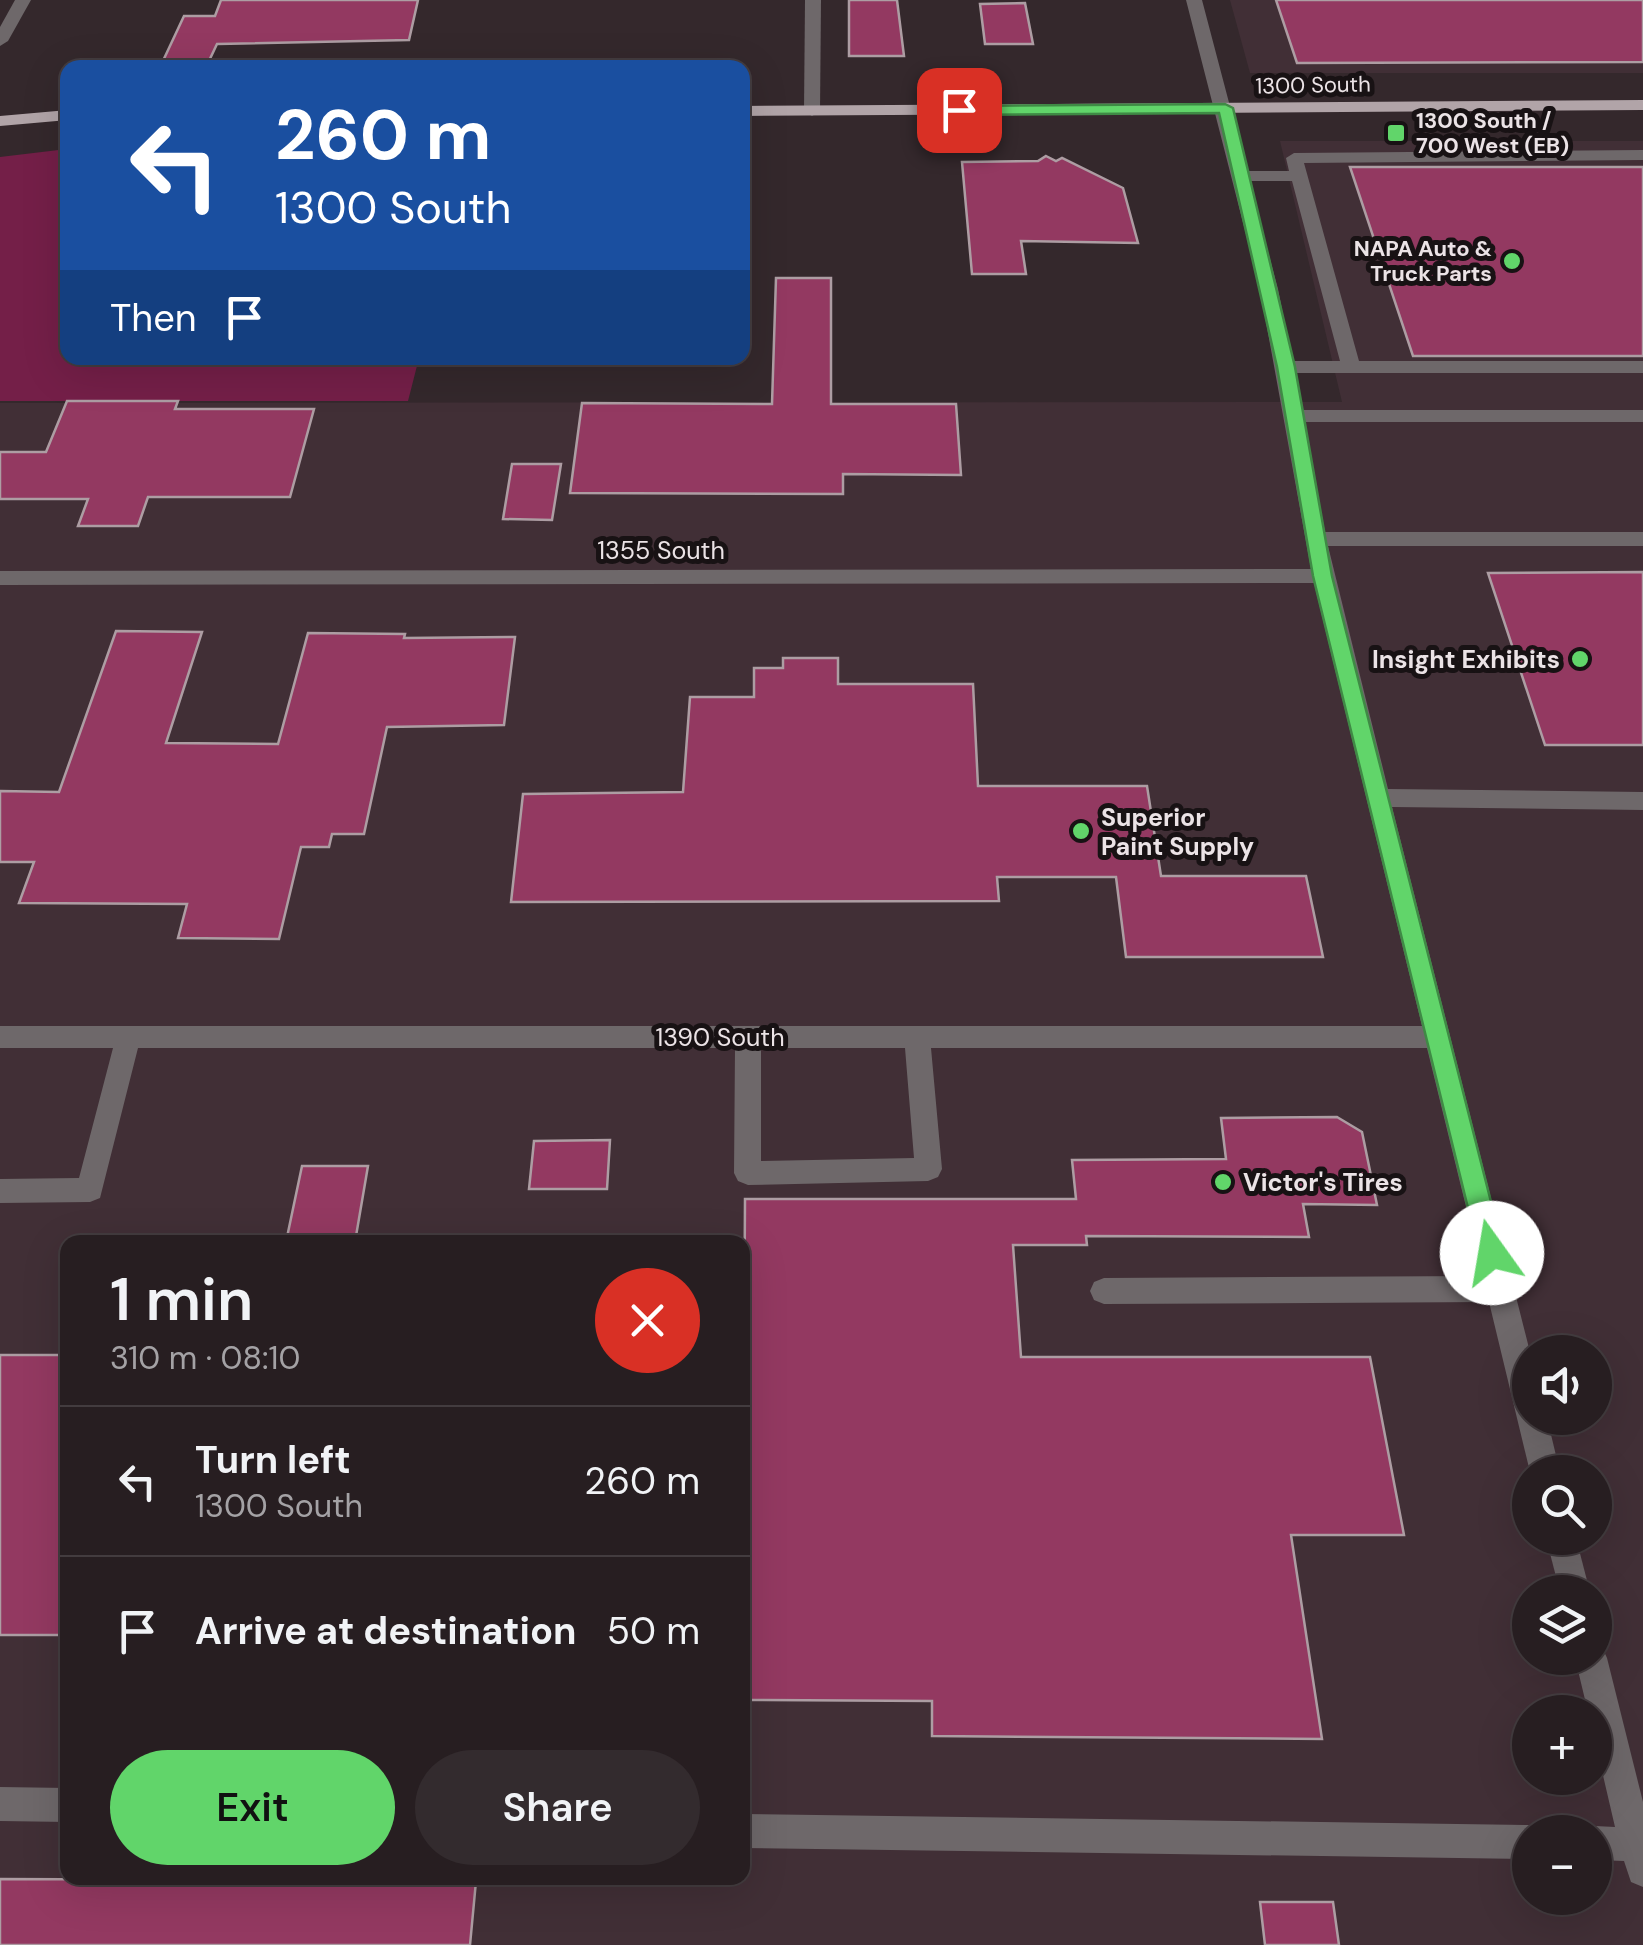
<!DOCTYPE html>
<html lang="en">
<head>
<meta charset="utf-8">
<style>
	body { margin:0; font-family:"DM Sans",sans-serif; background:#332b2e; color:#f1f3f6; height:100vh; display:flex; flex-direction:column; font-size:38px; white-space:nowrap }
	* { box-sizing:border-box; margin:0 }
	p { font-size:32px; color:#a4a2a5 }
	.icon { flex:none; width:55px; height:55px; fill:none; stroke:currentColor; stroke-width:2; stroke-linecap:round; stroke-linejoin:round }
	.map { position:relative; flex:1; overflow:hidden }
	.panel { position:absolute; left:60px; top:1235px; width:690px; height:650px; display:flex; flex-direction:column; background:#271e21; border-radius:20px; box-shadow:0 10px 40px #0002,0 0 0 2px #433c3f }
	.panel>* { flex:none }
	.hud { position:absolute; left:60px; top:60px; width:690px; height:305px; border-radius:20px; box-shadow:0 10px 40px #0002,0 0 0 2px #433c3f; background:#1a4fa0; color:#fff; overflow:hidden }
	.buttons { position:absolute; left:1512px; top:1335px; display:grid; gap:20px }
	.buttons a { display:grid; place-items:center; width:100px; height:100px; border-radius:50%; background:#271e21; box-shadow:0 10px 40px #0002,0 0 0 2px #433c3f; font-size:50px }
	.pin { position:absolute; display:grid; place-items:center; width:85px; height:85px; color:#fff; margin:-42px; border-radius:20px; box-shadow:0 5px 15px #0006 }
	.me { position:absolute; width:110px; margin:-55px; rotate:347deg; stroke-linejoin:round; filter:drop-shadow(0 0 8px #0008) }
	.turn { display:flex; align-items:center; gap:35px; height:210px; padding:0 50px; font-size:45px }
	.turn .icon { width:130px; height:130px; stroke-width:2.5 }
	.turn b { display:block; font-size:70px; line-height:85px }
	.then { display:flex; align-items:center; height:95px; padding:0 50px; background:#0003; gap:20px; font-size:38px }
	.round { display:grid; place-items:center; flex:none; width:105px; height:105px; border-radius:52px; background:#332b2e }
	.headline { display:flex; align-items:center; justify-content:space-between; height:170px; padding:0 50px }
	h1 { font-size:60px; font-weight:600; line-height:75px }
	.primary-button { display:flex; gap:20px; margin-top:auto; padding:20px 50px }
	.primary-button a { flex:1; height:115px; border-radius:60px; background:#61d56a; color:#111; font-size:40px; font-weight:600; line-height:115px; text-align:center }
	.primary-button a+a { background:#332b2e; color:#f1f3f6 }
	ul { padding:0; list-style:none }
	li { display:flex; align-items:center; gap:30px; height:150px; padding:0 50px; border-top:2px solid #433c3f }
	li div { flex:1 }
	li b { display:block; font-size:38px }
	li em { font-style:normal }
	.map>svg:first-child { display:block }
	.built { fill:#412f36; fill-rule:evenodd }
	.green { fill:#741f48 }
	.building { fill:#933961; stroke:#ad9da3; stroke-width:2.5 }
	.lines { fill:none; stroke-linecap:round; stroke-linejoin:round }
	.minor { fill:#6e686a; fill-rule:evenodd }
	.major { fill:#b1a4a8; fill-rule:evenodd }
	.route { fill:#61d56a; stroke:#3f8a45; stroke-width:2.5 }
	.poi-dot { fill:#61d56a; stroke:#181214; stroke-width:4 }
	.labels { text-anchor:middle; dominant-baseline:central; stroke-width:10; stroke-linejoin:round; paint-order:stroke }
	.far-street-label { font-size:22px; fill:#ebe3e6; stroke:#181214 }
	.far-poi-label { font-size:22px; font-weight:bold; fill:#ebe3e6; stroke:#181214; text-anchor:start }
	.street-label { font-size:25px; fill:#ebe3e6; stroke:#181214 }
	.poi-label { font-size:25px; font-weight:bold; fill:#ebe3e6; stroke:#181214; text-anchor:start }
</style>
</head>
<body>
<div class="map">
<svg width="1643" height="1945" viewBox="0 0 1643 1945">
	<rect width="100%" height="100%" fill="#34282c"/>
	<g class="built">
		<polygon points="1230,0 1643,0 1643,73 1250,73"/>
		<path d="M1280,141H1643V1945H0V403L1342,402ZM68,1242H742V1878H68ZM1530,1352H1595V1418H1530ZM1530,1472H1595V1538H1530ZM1530,1592H1595V1658H1530ZM1530,1712H1595V1778H1530ZM1530,1832H1595V1898H1530Z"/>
	</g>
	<polygon class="green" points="67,149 68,358 419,358 408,401 0,401 0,157"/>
	<g class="building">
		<polygon points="221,0 418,0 409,40 217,44 208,63 162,63 184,16 215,16"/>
		<polygon points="849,0 897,0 904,56 849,56"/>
		<polygon points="1276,0 1643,0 1643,62 1297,63"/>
		<polygon points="1025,3 1033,44 985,44 980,4"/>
		<polygon points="1046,156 1056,161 1062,158 1123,188 1138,243 1021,241 1026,274 972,274 962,162 1038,161"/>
		<polygon points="1350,167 1643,167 1643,356 1413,356"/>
		<polygon points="776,278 831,278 831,404 956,404 961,475 843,474 843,494 570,493 582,403 772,404"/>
		<polygon points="67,401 178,401 175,409 314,409 290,497 148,497 138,526 78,526 88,499 0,499 0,452 46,452"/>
		<polygon points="512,464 561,464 552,520 503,519"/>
		<polygon points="1643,572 1643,745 1545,745 1488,573"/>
		<polygon points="116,631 202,632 166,743 278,744 308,633 405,634 404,638 515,637 504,725 387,727 364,834 332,834 329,847 301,847 279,939 178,938 187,904 19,903 34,862 0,862 0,791 59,792"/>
		<polygon points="783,658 838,658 838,684 973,684 978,786 1147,786 1161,876 1306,876 1323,957 1126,957 1116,877 997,877 999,901 511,902 523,794 683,792 690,697 754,697 754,668 783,668"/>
		<polygon points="1337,1117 1362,1132 1377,1205 1303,1204 1309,1237 1086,1236 1087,1245 1013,1245 1021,1357 1370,1357 1404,1535 1291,1535 1322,1739 932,1736 932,1701 742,1700 745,1199 1076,1199 1072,1160 1226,1159 1221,1118"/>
		<polygon points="610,1140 607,1189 529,1189 534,1141"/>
		<polygon points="302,1166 368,1166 355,1242 286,1242"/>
		<rect x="0" y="1355" width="68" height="280"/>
		<polygon points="0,1879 476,1881 470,1945 0,1945"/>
		<polygon points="1260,1902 1333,1902 1339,1945 1265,1945"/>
	</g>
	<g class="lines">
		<g class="minor">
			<polygon points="15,0 31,0 8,41 0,46 0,27"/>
			<polygon points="805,0 821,0 820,111 812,116 804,111"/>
			<path d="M1186,0H1202L1247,171H1289L1286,158L1294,153L1643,150V160L1304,163L1359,361H1643V373H1294L1301,410H1643V422H1304L1325,532H1643V546H1328L1388,789L1643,792V810L1392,807L1530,1352V1418H1547L1560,1472H1530L1489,1302L1104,1304L1094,1300L1090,1291L1094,1282L1104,1278L1483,1276L1427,1048H931L942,1169L938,1177L928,1181L748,1185L738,1181L734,1173L735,1048H138L100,1198L90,1202L0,1203V1179L79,1178L113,1048H0V1026H1422L1314,583L0,585V571L1311,569L1260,289ZM1249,181H1292L1340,361H1292L1278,289ZM761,1048H905L914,1158L761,1161Z"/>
			<polygon points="1546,1538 1576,1538 1590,1592 1560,1592"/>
			<polygon points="1595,1644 1602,1647 1607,1658 1643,1802 1643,1887 1631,1882 1624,1861 1595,1860 1595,1832 1582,1832 1595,1826 1615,1827 1595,1741 1595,1712 1588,1712 1575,1658 1595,1658"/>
			<polygon points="0,1787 68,1788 68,1822 0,1821"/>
			<polygon points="742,1814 1530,1825 1543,1832 1530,1832 1530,1859 742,1848"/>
		</g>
		<g class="major">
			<polygon points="1643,100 1643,110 742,116 742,106"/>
			<polygon points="68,110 68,120 0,126 0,116"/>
		</g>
	</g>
	<polygon class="route" points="1225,104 1233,108 1295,367 1332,576 1504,1253 1501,1261 1492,1264 1483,1261 1479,1253 1313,576 1277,367 1219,113 959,115 952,110 959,106"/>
	<g class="poi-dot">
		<rect x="1386" y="123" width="20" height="20" rx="5"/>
		<circle cx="1512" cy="261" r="10"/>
		<circle cx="1580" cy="659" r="10"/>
		<circle cx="1081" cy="831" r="10"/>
		<circle cx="1223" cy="1182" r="10"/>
	</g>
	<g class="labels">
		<g class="far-street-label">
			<text transform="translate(1313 85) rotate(-1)">1300 South</text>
		</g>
		<g class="far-poi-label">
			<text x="1416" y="120">1300 South /<tspan x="1416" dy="25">700 West (EB)</tspan></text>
			<text x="1492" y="248" text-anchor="end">NAPA Auto &amp;<tspan x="1492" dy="25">Truck Parts</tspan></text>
		</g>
		<g class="street-label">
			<text x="661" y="550">1355 South</text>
			<text x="720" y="1037">1390 South</text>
		</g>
		<g class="poi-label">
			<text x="1560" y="659" text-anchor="end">Insight Exhibits</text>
			<text x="1101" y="817">Superior<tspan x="1101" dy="29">Paint Supply</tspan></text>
			<text x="1243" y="1182">Victor's Tires</text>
		</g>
	</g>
</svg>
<div class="buttons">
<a><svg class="icon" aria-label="sound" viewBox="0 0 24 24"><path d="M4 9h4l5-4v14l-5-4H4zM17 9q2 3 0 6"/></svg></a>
<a><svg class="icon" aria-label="search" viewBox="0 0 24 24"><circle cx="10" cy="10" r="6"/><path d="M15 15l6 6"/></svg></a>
<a><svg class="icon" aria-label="layers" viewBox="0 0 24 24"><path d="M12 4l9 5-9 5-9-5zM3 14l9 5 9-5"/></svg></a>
<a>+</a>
<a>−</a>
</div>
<div class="pin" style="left:959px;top:110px;background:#d93025"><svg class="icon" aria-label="arrive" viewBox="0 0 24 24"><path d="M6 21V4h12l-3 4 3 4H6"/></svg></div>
<svg class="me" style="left:1492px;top:1253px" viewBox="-20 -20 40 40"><circle r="19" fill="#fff"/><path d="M0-13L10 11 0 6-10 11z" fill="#61d56a"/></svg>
<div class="hud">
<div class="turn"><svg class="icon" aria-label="left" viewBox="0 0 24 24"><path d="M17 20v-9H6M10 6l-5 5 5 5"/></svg><div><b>260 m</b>1300 South</div></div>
<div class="then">Then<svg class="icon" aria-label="arrive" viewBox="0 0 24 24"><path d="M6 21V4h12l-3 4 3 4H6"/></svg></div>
</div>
<section class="panel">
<div class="headline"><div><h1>1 min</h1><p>310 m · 08:10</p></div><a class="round" style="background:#d93025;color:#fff"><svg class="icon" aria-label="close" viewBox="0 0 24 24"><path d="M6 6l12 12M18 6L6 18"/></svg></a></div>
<ul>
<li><svg class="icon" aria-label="left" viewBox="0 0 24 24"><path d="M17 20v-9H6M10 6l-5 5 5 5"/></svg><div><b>Turn left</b><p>1300 South</p></div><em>260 m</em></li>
<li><svg class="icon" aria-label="arrive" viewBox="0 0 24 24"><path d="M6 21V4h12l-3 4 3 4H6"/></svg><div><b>Arrive at destination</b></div><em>50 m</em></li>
</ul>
<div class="primary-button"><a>Exit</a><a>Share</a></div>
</section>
</div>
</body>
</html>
